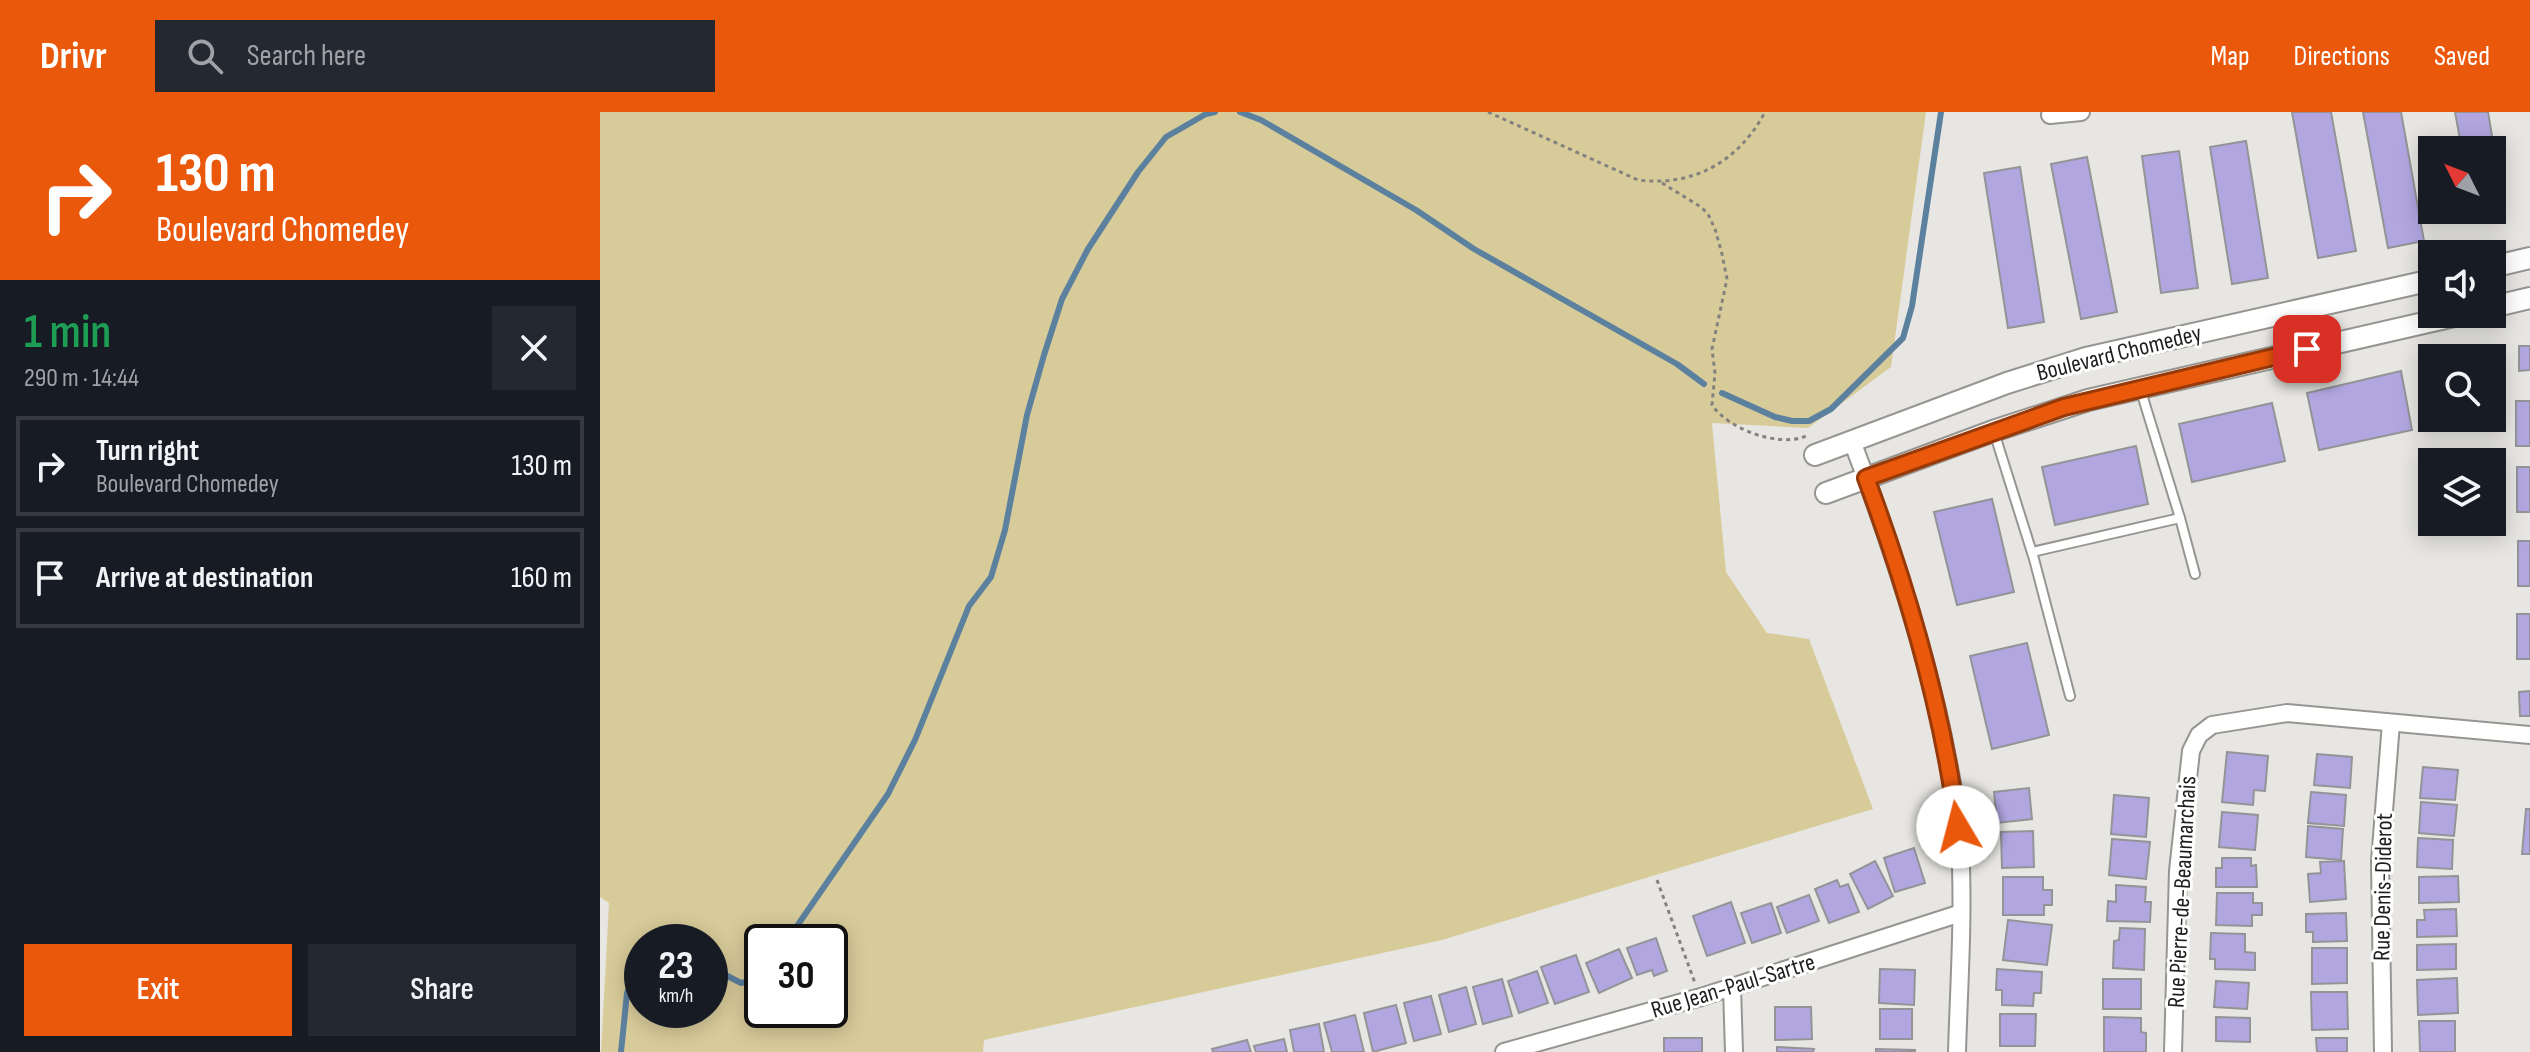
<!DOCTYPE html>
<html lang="en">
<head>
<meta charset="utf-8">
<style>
	body { margin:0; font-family:"Sofia Sans Condensed",sans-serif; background:#242831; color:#f1f3f6; height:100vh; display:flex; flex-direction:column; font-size:30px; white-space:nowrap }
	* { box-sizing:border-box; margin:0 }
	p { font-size:26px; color:#9ea1a6 }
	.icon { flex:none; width:44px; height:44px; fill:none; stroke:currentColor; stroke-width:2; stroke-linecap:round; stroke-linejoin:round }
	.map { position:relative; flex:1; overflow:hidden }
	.details { display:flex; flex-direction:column; background:#171b24; width:600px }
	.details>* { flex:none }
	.banner { background:#ea580c; color:#fff; overflow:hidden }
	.needle { width:52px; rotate:312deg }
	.buttons { position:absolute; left:1818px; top:24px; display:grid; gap:16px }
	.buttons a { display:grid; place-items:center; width:88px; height:88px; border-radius:0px; background:#171b24; box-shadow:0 4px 20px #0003; font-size:40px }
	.speed { position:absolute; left:24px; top:812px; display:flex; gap:16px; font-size:40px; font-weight:700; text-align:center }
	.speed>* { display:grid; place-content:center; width:104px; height:104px; border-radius:50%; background:#171b24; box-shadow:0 4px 20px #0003; line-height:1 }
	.speed small { font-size:20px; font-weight:400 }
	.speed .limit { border:4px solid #111; border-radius:12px; background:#fff; color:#111 }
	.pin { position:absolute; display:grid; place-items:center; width:68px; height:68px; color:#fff; margin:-34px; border-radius:16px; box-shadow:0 4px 12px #0006 }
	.me { position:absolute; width:88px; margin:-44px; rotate:352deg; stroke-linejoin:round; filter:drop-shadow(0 0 6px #0008) }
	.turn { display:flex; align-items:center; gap:28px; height:168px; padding:0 24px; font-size:36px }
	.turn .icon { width:104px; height:104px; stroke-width:2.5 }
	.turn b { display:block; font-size:56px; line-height:68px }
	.round { display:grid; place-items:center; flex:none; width:84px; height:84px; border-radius:0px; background:#242831 }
	.headline { display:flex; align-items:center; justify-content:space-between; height:136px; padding:0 24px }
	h1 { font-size:48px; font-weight:600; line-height:60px; color:#1e9e55 }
	.cta { display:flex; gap:16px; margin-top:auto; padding:16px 24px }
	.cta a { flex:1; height:92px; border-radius:0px; background:#ea580c; color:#fff; font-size:32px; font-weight:600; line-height:92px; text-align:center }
	.cta a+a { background:#242831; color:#f1f3f6 }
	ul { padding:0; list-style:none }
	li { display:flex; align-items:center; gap:24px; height:100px; margin:0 16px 12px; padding:0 8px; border:4px solid #363941; border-radius:0px }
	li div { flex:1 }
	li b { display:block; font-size:30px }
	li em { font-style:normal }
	header { display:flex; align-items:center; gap:48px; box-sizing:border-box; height:112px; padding:0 40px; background:#ea580c; color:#fff }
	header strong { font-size:38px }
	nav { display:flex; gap:44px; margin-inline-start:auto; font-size:28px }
	.search { width:560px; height:72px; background:#242831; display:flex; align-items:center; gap:20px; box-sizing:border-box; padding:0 28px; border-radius:0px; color:#9ea1a6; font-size:30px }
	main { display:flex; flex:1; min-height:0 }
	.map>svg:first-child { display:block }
	.green { fill:#d8cb9a; fill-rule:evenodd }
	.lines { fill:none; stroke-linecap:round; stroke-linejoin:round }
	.stream { stroke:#5c819f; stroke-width:6 }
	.building { fill:#b2a6e1; stroke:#949498; stroke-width:2 }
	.service-casing { stroke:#969591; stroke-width:12 }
	.minor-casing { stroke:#969591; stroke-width:20 }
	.tertiary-casing { stroke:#969591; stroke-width:24 }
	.path { stroke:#83827f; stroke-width:3; stroke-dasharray:4 4; stroke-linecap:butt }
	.service { stroke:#fff; stroke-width:8 }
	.minor { stroke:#fff; stroke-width:16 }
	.tertiary { stroke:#fff; stroke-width:20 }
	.route-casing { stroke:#983908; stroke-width:20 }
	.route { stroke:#ea580c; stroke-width:14 }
	.labels { text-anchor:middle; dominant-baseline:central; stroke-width:6; stroke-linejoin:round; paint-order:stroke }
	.street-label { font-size:24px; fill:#1f1e1d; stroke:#fff }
</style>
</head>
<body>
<header>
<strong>Drivr</strong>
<div class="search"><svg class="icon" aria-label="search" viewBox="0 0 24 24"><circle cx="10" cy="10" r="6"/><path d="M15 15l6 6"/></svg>Search here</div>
<nav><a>Map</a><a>Directions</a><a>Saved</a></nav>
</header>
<main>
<section class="details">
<div class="banner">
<div class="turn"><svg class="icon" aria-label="right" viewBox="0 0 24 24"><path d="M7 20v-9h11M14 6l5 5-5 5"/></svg><div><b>130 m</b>Boulevard Chomedey</div></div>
</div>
<div class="headline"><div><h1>1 min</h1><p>290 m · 14:44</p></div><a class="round"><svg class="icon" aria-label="close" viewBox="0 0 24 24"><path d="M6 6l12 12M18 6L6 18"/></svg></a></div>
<ul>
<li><svg class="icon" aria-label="right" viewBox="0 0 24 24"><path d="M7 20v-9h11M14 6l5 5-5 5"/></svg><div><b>Turn right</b><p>Boulevard Chomedey</p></div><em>130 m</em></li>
<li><svg class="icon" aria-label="arrive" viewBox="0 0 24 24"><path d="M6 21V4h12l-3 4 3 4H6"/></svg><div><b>Arrive at destination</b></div><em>160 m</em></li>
</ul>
<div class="cta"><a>Exit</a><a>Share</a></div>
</section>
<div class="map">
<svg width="1930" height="940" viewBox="0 0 1930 940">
	<rect width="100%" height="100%" fill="#e7e6e2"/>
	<path class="green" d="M0,0H1326L1291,255L1208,316L1112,311L1126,460L1167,521L1209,527L1273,697L842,828L384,928L383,940H1L9,791L0,785ZM110,830V898H42V830ZM230,830V898H162V830Z"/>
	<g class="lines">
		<g class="stream">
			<polyline points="640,0 661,8 816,98 874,137 1077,252 1104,272"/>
			<polyline points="1122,281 1175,305 1192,309 1209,309 1231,297 1303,226 1312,194 1341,0"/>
			<polyline points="54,830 65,830"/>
			<polyline points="186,830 288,682 315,628 369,494 391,465 405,418 427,303 444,243 462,187 488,137 538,60 566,25 606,2 615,0"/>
			<polyline points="110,855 141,871 158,867 162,863"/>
			<polyline points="21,940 27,881 42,842"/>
		</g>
	</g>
	<g class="building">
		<polygon points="1692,0 1731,0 1756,139 1718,146"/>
		<polygon points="1763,0 1801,0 1824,129 1788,136"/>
		<polygon points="1855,0 1888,0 1896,48 1892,49 1892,38 1862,38"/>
		<polygon points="1646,29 1668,166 1632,172 1610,35"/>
		<polygon points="1579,39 1598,176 1561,181 1542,44"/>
		<polygon points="1487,45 1517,200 1481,207 1451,52"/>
		<polygon points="1420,55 1444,210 1408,216 1384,61"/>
		<polygon points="1919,234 1930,234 1930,258 1919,259"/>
		<polygon points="1801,259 1812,318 1719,338 1707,281"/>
		<rect x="1916" y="289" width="14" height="45"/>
		<polygon points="1672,291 1685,349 1592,370 1579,312"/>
		<polygon points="1536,334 1548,392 1455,413 1442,355"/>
		<rect x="1917" y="355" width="13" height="45"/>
		<polygon points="1392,387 1414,480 1357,493 1334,400"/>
		<rect x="1918" y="429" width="12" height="45"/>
		<rect x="1917" y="502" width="13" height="45"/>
		<polygon points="1427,531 1449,623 1392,637 1370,544"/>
		<polygon points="1930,579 1930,604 1920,604 1919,580"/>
		<polygon points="1627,640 1668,644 1665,679 1654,678 1653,693 1622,690"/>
		<polygon points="1717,642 1752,645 1750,676 1714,673"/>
		<polygon points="1823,655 1858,658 1855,688 1820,686"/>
		<polygon points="1429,676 1432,707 1397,711 1394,680"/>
		<polygon points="1711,680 1746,683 1744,714 1708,711"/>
		<polygon points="1514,683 1549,686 1546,725 1511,722"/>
		<polygon points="1821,690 1857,693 1854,724 1819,721"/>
		<polygon points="1926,697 1930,697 1930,742 1922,742"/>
		<polygon points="1622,700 1658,703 1655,738 1619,735"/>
		<polygon points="1708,714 1743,717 1741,748 1706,745"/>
		<polygon points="1433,719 1434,755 1402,756 1401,720"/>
		<polygon points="1818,726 1853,728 1852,757 1817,755"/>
		<polygon points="1512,727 1550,730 1546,767 1509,763"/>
		<polygon points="1314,736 1325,771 1295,780 1284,746"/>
		<polygon points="1622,746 1651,746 1651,754 1656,753 1657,775 1616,775 1616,756 1622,756"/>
		<polygon points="1275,749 1293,784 1268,797 1250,762"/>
		<polygon points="1744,749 1746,787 1710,790 1708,762 1721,761 1720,750"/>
		<polygon points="1858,764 1859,790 1819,791 1819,765"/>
		<polygon points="1403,765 1443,765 1443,778 1452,778 1452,793 1444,793 1444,803 1403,803"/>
		<polygon points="1237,768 1240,775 1248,772 1259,800 1229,811 1215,777"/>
		<polygon points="1516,773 1546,775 1545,790 1551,790 1550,810 1507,809 1508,789 1516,790"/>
		<polygon points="1617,781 1653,781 1653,791 1662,791 1662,803 1652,803 1652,814 1616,813"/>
		<polygon points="1209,783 1219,809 1187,821 1177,795"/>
		<polygon points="1131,790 1145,831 1107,844 1093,804"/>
		<polygon points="1171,791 1181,821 1152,831 1141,801"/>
		<polygon points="1856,797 1857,824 1817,825 1817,808 1825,808 1824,798"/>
		<polygon points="1746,801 1747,829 1713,830 1713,820 1706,820 1706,802"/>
		<polygon points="1408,808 1452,813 1447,853 1403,848"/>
		<polygon points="1520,816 1545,817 1544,858 1513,856 1514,829 1519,828"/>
		<polygon points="1611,821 1645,822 1645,840 1655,841 1655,858 1615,857 1615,847 1610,847"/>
		<polygon points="1056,826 1067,859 1054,864 1052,858 1037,863 1027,836"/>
		<polygon points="1856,832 1856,857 1817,858 1817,833"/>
		<polygon points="1712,836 1747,836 1747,871 1712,872"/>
		<polygon points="1019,837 1032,866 999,881 986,851"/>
		<polygon points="976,843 989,880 955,892 941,855"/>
		<polygon points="1280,857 1315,858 1314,893 1279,891"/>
		<polygon points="1397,857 1442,860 1441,881 1434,881 1433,894 1402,893 1402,878 1396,878"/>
		<polygon points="937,859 948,891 919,901 908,869"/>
		<polygon points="1857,866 1858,901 1818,903 1817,868"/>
		<polygon points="902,867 912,904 883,912 873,875"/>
		<rect x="1503" y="867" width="38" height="30"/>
		<polygon points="1616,869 1649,871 1647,897 1614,895"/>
		<polygon points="866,875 876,912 849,920 839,883"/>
		<polygon points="1711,880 1747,880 1748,917 1712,918"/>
		<polygon points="831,884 841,922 814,929 804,891"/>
		<polygon points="796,893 806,931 773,940 764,901"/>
		<polygon points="1175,895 1211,895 1212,927 1175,928"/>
		<rect x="1280" y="897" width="32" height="30"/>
		<polygon points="1400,902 1436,902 1435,934 1400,934"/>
		<polygon points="755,903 764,940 732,940 724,911"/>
		<polygon points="1504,905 1541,906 1541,920 1546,921 1546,940 1504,940"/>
		<polygon points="1616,905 1650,906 1650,930 1616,929"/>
		<polygon points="1819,909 1855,909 1855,940 1820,940"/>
		<polygon points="719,912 724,940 694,940 690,918"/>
		<rect x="1064" y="926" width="38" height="14"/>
		<polygon points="1716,926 1747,926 1747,940 1717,940"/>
		<polygon points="684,927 687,940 656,940 654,934"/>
		<polygon points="647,928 651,940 613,940 612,937"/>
		<polygon points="1177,935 1214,937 1213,940 1177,940"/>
		<polygon points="1276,937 1315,938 1315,940 1276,940"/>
	</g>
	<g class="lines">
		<defs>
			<g id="service">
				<polyline points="1540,276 1580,406 1595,462"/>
				<polyline points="1394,320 1434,447 1470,584"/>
				<polyline points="1432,440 1580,406"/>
			</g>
			<g id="minor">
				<polyline points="1451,0 1450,3 1481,0"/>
				<path d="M1252,329C1289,426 1322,525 1343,625C1350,661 1358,697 1360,733C1364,802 1359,871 1357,940"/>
				<polyline points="1132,875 1134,940"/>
				<polyline points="904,940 1101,885 1361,801"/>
				<polyline points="1573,940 1578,759 1591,639 1599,623 1612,613 1687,601 1930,623"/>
				<polyline points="1783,940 1780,749 1791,611"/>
			</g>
			<g id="tertiary">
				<polyline points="1892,155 1930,146"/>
				<polyline points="1892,195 1930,186"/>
				<polyline points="1215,343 1407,271 1486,246 1832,168"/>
				<polyline points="1226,381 1393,319 1488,288 1863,202"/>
			</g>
		</defs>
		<use href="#service" class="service-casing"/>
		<use href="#minor" class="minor-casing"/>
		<use href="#tertiary" class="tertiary-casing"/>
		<g class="path">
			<path d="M888,0L1038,68C1094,75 1139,49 1165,0"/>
			<path d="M1062,71L1101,95L1108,102L1115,117L1122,142L1127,167L1112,237L1115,261L1112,293C1128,317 1179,336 1206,324"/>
			<polyline points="1057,768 1095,871"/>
		</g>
		<use href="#service" class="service"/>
		<use href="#minor" class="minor"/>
		<use href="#tertiary" class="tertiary"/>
	</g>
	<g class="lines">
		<defs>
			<path id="route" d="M1358,715C1342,596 1308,478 1266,366L1464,295L1707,237"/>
		</defs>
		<use href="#route" class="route-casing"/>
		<use href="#route" class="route"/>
	</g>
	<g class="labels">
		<g class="street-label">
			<text transform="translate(1519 241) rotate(-14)">Boulevard Chomedey</text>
			<text transform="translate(1783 775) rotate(-89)">Rue Denis-Diderot</text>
			<text transform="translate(1582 780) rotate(-87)">Rue Pierre-de-Beaumarchais</text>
			<text transform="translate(1133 874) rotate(-17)">Rue Jean-Paul-Sartre</text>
		</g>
	</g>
</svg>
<div class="buttons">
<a><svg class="needle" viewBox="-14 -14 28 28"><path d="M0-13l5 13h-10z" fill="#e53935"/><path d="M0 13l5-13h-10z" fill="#9ea1a6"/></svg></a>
<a><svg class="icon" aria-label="sound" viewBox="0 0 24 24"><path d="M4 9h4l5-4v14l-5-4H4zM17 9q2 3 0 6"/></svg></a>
<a><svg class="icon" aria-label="search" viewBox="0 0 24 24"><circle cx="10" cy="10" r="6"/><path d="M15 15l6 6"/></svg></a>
<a><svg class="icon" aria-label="layers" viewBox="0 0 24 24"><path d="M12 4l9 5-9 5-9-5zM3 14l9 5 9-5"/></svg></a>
</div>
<div class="speed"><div>23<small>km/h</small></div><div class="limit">30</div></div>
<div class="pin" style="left:1707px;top:237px;background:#d93025"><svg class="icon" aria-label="arrive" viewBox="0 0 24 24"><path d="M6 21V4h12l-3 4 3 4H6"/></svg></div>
<svg class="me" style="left:1358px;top:715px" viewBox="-20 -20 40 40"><circle r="19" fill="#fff"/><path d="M0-13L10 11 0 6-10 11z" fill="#ea580c"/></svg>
</div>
</main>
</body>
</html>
